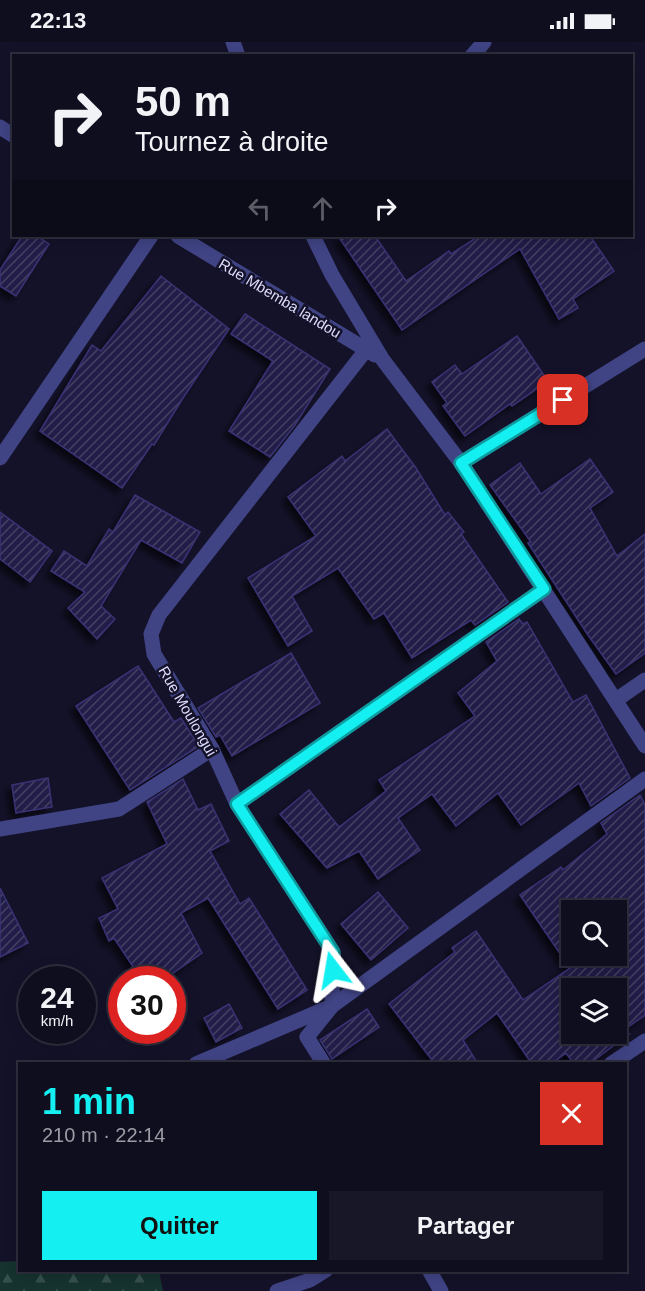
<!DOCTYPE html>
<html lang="fr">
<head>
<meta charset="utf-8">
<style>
	body { margin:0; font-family:Helvetica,sans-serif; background:#181728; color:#f1f3f6; height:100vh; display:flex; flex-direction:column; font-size:22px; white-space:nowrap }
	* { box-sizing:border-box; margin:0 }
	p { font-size:20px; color:#9b9ca4 }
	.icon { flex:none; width:33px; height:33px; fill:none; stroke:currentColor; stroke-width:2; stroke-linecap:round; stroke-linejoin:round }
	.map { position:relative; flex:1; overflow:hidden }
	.panel { position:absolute; left:18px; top:1020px; width:609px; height:210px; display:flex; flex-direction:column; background:#0f0e1f; border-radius:0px; box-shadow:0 3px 15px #0003,0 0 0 2px #2f2e3d }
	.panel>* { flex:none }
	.banner { position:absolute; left:12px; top:12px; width:621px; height:183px; border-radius:0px; box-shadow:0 3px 15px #0003,0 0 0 2px #2f2e3d; background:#0f0e1f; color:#f1f3f6; overflow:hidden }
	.buttons { position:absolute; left:561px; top:858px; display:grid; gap:12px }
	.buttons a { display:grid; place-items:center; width:66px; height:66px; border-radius:0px; background:#0f0e1f; box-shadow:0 3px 15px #0003,0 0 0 2px #2f2e3d; font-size:30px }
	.speed { position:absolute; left:18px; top:924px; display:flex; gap:12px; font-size:30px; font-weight:700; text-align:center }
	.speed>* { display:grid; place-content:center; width:78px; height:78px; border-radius:50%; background:#0f0e1f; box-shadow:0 3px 15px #0003,0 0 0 2px #2f2e3d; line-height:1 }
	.speed small { font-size:15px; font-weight:400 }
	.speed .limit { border:9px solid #d22; background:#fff; color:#111 }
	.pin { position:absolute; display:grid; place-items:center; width:51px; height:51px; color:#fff; margin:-26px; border-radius:12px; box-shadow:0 3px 9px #0006 }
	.me { position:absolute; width:66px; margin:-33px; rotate:346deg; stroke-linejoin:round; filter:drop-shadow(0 0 4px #0008) }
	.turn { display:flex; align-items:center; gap:21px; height:126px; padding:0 24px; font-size:27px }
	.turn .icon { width:78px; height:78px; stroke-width:2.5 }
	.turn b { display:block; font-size:42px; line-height:51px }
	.lanes { display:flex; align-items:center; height:57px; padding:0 24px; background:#0003; justify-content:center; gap:30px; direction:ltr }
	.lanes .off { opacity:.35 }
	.round { display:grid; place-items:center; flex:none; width:63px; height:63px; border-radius:0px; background:#181728 }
	.head { display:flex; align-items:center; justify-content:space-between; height:102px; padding:0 24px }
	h1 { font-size:36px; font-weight:800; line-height:45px; color:#14f0f1 }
	.button { display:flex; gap:12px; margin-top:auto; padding:12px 24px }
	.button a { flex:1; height:69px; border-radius:0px; background:#14f0f1; color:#111; font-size:24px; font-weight:800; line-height:69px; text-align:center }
	.button a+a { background:#181728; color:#f1f3f6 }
	.status { display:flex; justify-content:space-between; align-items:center; height:42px; padding:0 30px; background:#0f0e1f; direction:ltr }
	.status svg { height:16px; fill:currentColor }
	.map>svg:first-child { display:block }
	.forest { fill:url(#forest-firs) }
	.building { fill:url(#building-hatch); stroke:#393374; stroke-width:1.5; fill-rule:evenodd; filter:url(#shadow) }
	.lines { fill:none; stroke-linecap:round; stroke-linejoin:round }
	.minor { stroke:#404485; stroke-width:15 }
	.route-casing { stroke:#0d9c9d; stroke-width:15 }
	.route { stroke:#14f0f1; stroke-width:10 }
	.labels { text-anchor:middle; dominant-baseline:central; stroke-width:5; stroke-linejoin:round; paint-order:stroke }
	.street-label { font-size:15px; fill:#dddcfd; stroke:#141229 }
</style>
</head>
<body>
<div class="status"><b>22:13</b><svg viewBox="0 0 49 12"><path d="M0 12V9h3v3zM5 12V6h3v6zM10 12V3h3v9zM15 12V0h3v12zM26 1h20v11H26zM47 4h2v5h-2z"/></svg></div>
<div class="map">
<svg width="645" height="1249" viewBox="0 0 645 1249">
	<defs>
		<pattern id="forest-firs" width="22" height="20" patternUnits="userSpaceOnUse" patternTransform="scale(1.5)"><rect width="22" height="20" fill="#16332f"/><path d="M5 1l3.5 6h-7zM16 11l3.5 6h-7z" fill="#37504e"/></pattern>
		<pattern id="building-hatch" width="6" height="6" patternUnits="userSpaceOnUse" patternTransform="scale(1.5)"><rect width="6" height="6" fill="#241f49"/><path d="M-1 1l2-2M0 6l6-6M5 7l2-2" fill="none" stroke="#433f64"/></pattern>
		<filter id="shadow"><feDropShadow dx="-5.5" dy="5.5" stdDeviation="3" flood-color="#0009"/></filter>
	</defs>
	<rect width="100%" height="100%" fill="#141229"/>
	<polygon class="forest" points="19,1219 20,1228 159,1229 163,1249 0,1249 0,1220"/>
	<g class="building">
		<polygon points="22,194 37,194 49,202 16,254 0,244 0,228"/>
		<polygon points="338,194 375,194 406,239 449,209 451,212 479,194 590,194 614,229 573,257 578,266 559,277 520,207 402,288"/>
		<polygon points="161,234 229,287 183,356 154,403 152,402 122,446 40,389 92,303 101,309"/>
		<polygon points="245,272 330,327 295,383 270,415 229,389 273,319 231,292"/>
		<polygon points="517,294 548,339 512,364 510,362 465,394 443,364 447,361 432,340 455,323 462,332"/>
		<polygon points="387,387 416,426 445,473 448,470 464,490 461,492 508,560 475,583 471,578 412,616 384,571 374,577 338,526 292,554 312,589 288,604 248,536 316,494 288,455 342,414 345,419"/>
		<polygon points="590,417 613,450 590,466 617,514 645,492 645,611 616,632 588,593 528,501 531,500 490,443 520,421 541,452"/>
		<polygon points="135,453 200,490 182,521 141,498 101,564 115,577 97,597 68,566 85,550 51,529 64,509 87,524 109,487 113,490"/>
		<polygon points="0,470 52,509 30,540 0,517"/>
		<polygon points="519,577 523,582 527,580 573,660 586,653 630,736 591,764 579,741 521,783 498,751 456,784 432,752 398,776 420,808 378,837 359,809 327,826 280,772 309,748 339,785 386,749 379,738 475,674 458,651 497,619 486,600"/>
		<polygon points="291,611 320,661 232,714 220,693 216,695 198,666"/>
		<polygon points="138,624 174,680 181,676 199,704 130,748 76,664"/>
		<polygon points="48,736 52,765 16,771 12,743"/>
		<polygon points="183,737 198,768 211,762 229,799 210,809 240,862 249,856 307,948 278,967 208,856 181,871 202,911 163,938 142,938 114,896 109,899 99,876 118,867 102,836 167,802 147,760"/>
		<path d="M640,753L645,763V973L618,992H629L589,1022H574L566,1011L551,1022H532L497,971L463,998L478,1022H435L389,962L455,910L452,906L476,889L523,958L570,926L520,853L561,825L563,828L607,792L601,781ZM572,868H616V914H572ZM572,946H616V992H572Z"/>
		<polygon points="0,846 28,901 0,915"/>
		<polygon points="378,850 408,886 371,918 341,882"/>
		<polygon points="229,962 242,986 216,1000 204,976"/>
		<polygon points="367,967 379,985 332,1017 320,998"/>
	</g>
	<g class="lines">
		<g class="minor">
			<polyline points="233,0 238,14"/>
			<polyline points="472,14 484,0"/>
			<polyline points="0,85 14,94"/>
			<polyline points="178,194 375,313"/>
			<polyline points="313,194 332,233 383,318 461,421 645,704"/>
			<polyline points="0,416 151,194"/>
			<polyline points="461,421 645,307"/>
			<polyline points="616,658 645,638"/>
			<polyline points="237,762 544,547"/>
			<polyline points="0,787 119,767 212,707"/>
			<polyline points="196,1022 332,964 645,737"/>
			<polyline points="324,1022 307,995 332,964 333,910 237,762 212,707 154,612 151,592 159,573 366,308"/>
			<polyline points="611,1022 645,999"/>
			<polyline points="429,1228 441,1249"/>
			<polyline points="277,1249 310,1238 326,1228"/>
		</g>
	</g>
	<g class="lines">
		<defs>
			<polyline id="route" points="333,928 333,910 237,762 544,547 461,421 563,358"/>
		</defs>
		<use href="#route" class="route-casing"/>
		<use href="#route" class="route"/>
	</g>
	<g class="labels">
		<g class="street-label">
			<text transform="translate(280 256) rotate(31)">Rue Mbemba landou</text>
			<text transform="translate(188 669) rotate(60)">Rue Moulongui</text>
		</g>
	</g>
</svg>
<div class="buttons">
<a><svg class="icon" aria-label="search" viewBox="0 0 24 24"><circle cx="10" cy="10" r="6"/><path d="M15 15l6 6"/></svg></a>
<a><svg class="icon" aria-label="layers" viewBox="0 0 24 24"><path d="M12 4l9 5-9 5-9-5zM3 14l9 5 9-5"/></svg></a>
</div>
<div class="speed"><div>24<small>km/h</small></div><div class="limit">30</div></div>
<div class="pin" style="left:563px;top:358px;background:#d93025"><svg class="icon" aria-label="arrive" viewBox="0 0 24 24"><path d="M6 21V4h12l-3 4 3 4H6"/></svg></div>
<svg class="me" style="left:333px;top:928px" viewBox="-20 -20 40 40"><path d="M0-17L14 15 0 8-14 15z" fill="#14f0f1" stroke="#fff" stroke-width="4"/></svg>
<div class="banner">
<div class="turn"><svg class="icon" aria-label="right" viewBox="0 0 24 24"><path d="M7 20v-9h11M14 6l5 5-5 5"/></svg><div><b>50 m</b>Tournez à droite</div></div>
<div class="lanes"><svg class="icon off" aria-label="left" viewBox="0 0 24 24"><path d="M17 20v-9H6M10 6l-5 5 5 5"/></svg><svg class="icon off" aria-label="ahead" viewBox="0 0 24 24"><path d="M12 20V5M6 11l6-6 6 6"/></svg><svg class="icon" aria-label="right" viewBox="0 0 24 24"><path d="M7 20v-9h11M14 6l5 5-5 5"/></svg></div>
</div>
<section class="panel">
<div class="head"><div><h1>1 min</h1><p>210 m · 22:14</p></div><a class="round" style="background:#d93025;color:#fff"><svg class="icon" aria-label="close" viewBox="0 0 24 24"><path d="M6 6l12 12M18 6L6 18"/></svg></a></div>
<div class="button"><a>Quitter</a><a>Partager</a></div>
</section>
</div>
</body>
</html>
